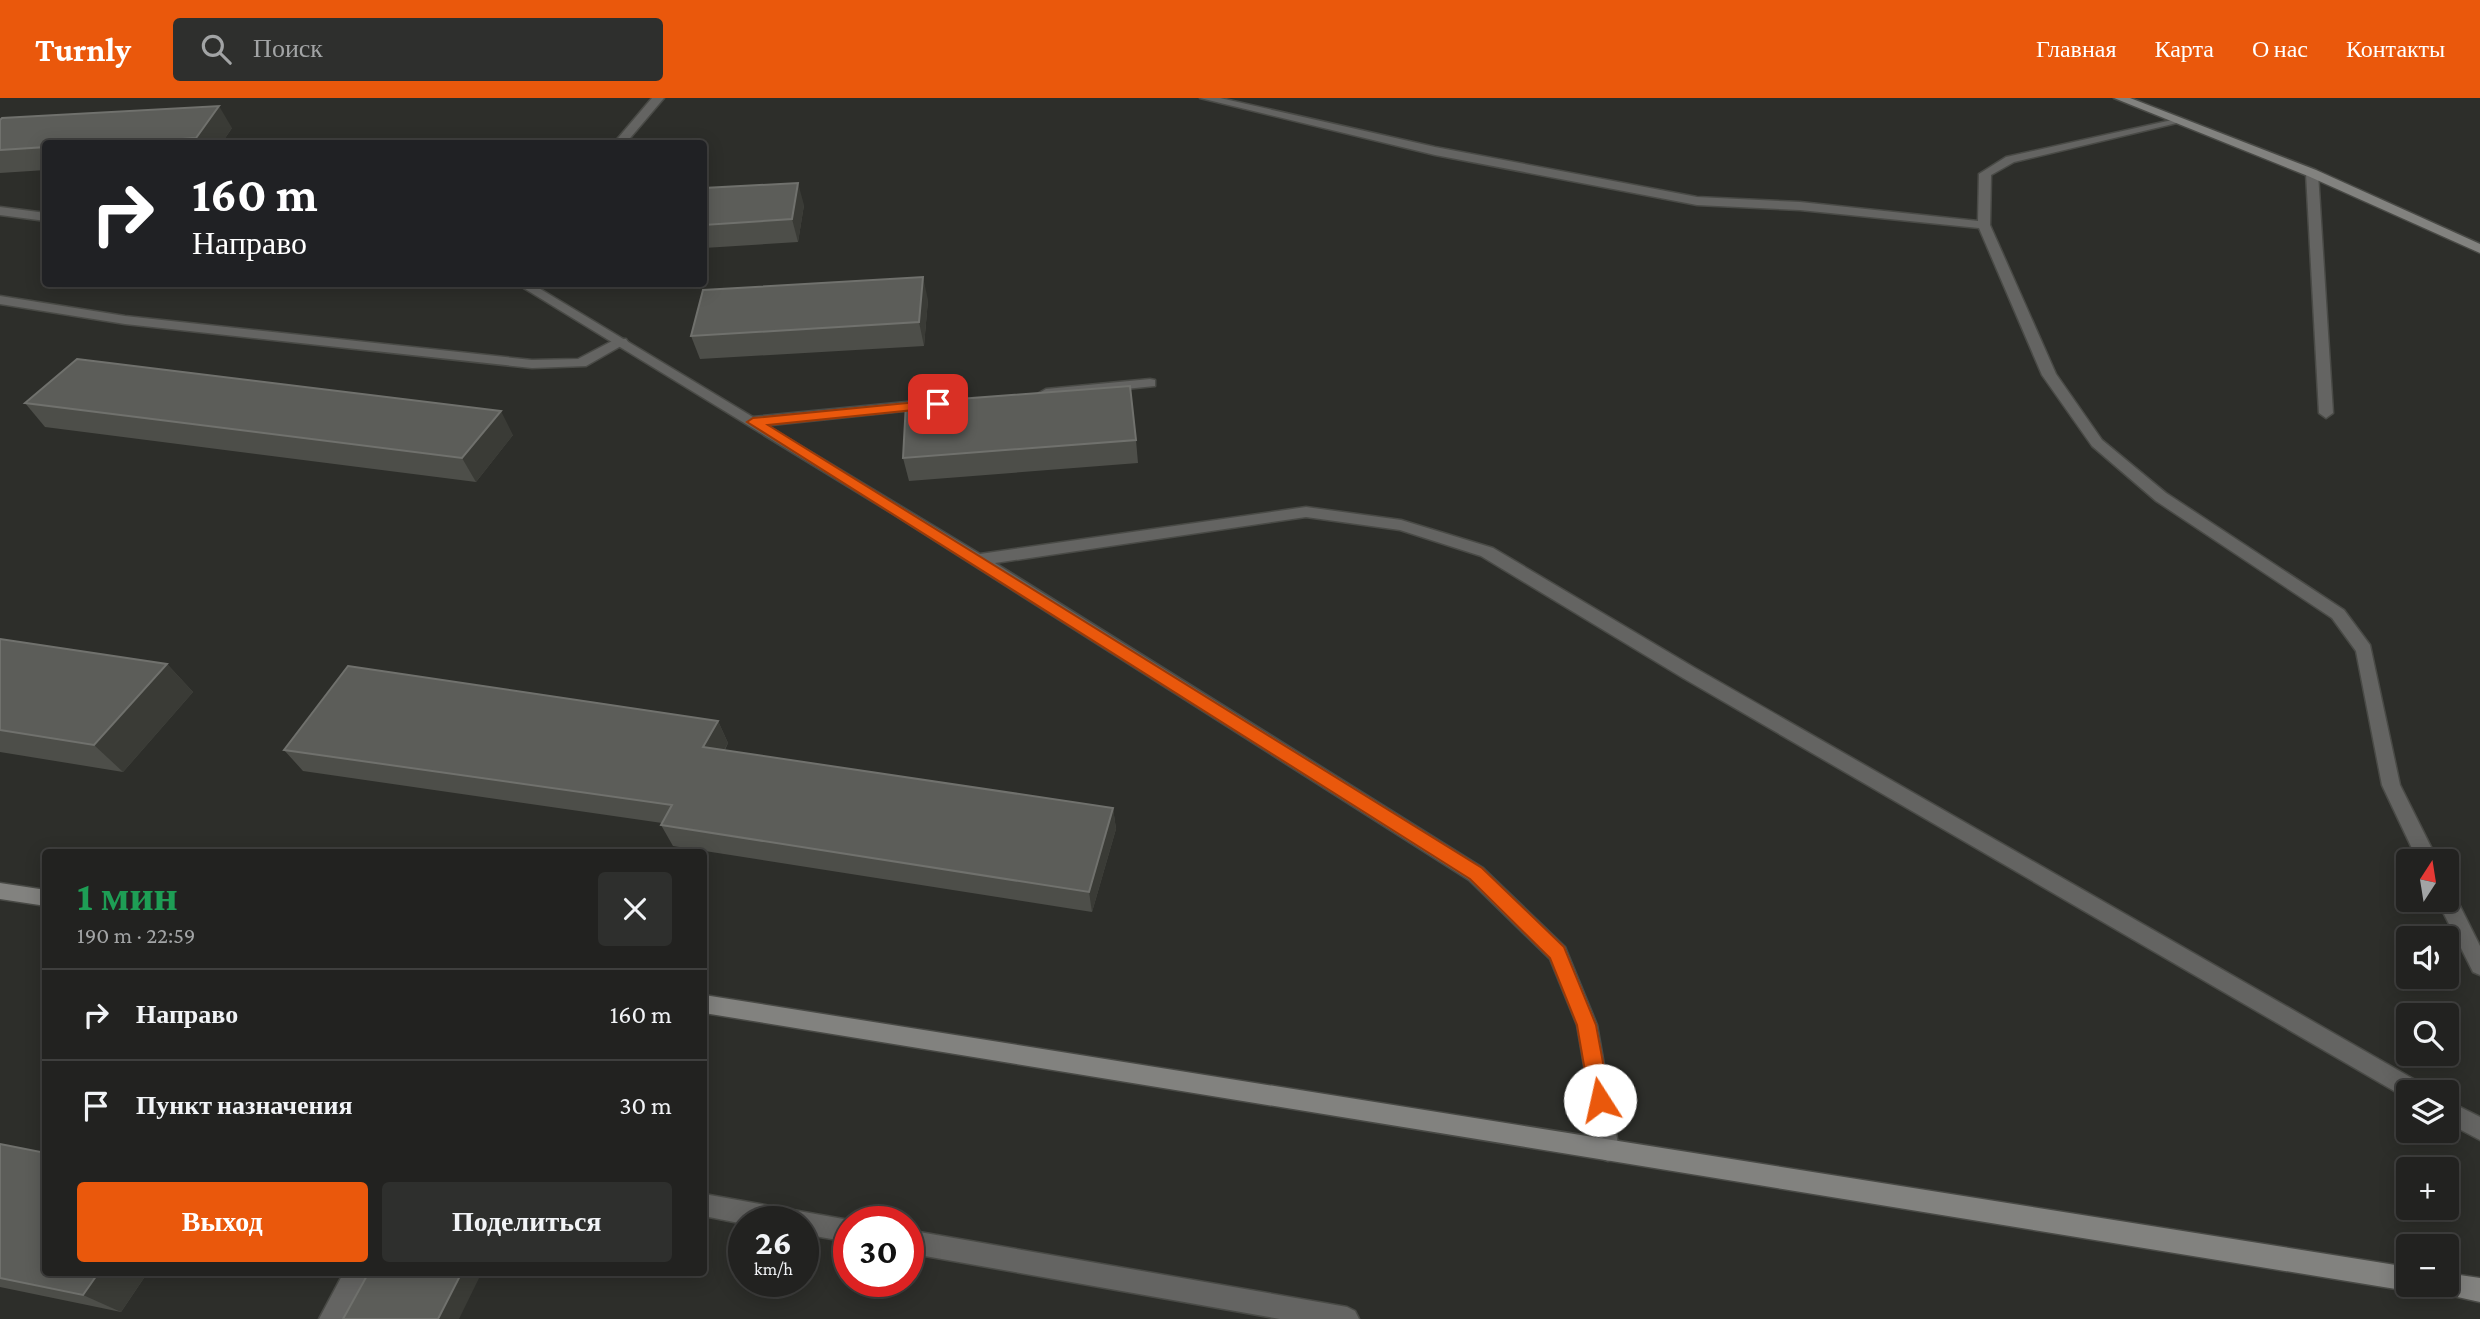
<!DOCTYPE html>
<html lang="ru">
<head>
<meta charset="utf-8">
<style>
	body { margin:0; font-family:"Crimson Pro",serif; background:#2e2f2d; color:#f1f3f6; height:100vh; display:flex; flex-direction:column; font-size:26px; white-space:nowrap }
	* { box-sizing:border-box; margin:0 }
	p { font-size:23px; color:#a2a4a5 }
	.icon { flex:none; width:38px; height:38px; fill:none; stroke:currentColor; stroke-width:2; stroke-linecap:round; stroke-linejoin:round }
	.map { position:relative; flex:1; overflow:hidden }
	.panel { position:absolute; left:42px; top:751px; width:665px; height:427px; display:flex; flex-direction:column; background:#222220; border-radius:7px; box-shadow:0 4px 18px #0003,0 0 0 2px #3f3f3e }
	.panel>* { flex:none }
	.banner { position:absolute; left:42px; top:42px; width:665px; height:147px; border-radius:7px; box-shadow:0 4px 18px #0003,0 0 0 2px #3f3f3e; background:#202124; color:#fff; overflow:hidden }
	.needle { width:46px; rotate:12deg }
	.fabs { position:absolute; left:2396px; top:751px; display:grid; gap:14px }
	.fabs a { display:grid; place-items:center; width:63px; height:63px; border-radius:7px; background:#222220; box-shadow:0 4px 18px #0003,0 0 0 2px #3f3f3e; font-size:35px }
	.speed { position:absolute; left:728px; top:1108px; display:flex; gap:14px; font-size:35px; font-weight:700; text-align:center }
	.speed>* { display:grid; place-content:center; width:91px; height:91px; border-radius:50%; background:#222220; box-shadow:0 4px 18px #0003,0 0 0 2px #3f3f3e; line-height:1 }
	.speed small { font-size:18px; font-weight:400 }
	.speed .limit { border:10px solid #d22; background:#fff; color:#111 }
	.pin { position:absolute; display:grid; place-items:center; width:60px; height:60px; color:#fff; margin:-30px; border-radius:14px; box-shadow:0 4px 10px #0006 }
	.me { position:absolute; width:77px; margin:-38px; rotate:350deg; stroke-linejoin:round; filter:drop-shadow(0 0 5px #0008) }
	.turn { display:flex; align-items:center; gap:24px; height:147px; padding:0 35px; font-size:32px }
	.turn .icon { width:91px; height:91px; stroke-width:2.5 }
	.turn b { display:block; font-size:49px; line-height:60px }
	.round { display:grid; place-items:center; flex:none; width:74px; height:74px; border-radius:7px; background:#2e2f2d }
	.headline { display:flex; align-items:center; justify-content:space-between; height:119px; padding:0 35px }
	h1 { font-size:42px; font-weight:700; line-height:52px; color:#1e9e55 }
	.action { display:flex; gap:14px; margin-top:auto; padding:14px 35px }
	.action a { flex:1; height:80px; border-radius:7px; background:#ea580c; color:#fff; font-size:28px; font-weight:700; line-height:80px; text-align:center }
	.action a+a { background:#2e2f2d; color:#f1f3f6 }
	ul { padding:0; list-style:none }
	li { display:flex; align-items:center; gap:21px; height:91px; padding:0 35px; border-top:2px solid #3f3f3e }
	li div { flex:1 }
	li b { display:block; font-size:26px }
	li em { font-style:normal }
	header { display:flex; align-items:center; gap:42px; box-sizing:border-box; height:98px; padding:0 35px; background:#ea580c; color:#fff }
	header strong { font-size:33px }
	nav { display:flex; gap:38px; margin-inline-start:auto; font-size:24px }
	.search { width:490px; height:63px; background:#2e2f2d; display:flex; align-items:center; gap:18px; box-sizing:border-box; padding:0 24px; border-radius:7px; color:#a2a4a5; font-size:26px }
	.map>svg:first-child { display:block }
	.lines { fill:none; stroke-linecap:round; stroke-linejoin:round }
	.lane-casing { stroke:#494a46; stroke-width:3 }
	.street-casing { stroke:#494a46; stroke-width:3 }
	.secondary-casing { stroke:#494a46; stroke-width:3 }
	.lane { fill:#646462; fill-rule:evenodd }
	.street { fill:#646462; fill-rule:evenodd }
	.secondary { fill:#82827f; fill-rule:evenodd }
	.wall { fill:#4d4e49 }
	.shaded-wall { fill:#3a3b36 }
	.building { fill:#5c5d59; stroke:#70716d; stroke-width:2 }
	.route { fill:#ea580c; stroke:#983908; stroke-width:2 }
</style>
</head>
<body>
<header>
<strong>Turnly</strong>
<div class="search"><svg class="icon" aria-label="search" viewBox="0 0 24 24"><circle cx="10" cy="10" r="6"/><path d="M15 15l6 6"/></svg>Поиск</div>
<nav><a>Главная</a><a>Карта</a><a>О нас</a><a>Контакты</a></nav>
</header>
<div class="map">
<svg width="2480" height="1221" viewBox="0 0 2480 1221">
	<rect width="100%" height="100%" fill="#2d2e2a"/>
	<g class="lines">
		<defs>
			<g id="lane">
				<polygon points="0,198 125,218 532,262 578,261 616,241 626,241 628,244 586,268 532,270 125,226 0,206"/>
				<polygon points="1150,281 1155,282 1155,288 1046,299 1039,295 1046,291"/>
				<polygon points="927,302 934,307 932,310 753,329 746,324 753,319"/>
				<polygon points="704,1096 849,1122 854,1124 849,1124 849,1144 803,1136 803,1124 744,1126 704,1118"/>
				<polygon points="908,1132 1347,1209 1355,1213 1359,1221 1280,1221 908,1155"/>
				<polygon points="344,1174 369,1174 344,1221 319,1221"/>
			</g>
			<g id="street">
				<polygon points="652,0 664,0 625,46 613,46"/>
				<polygon points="1200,0 1220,0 1435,49 1697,99 1800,104 1978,123 1979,76 2006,59 2181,20 2181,24 2014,64 1991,77 1990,127 2056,276 2102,342 2166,395 2344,512 2370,547 2400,687 2438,763 2418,763 2382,687 2356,553 2332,520 2156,403 2092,348 2042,277 1979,130 1800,112 1697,107 1435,57"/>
				<polygon points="2312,71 2318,75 2333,315 2326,320 2319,315 2306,75"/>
				<polygon points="0,109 46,115 46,123 0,117"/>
				<polygon points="517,186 532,186 980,456 1306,409 1401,422 1493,450 1695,570 2424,987 2427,994 2408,994 2408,1001 1683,580 1481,458 1400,432 1306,419 995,465 1483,770 1565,849 1597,927 1619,1052 1616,1060 1608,1063 1600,1060 1577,927 1550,861 1469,782 893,416"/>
				<polygon points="2446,792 2453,794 2480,848 2480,877 2473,874 2437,802 2446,802"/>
				<polygon points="2446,1002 2480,1019 2480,1042 2446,1024"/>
			</g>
			<g id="secondary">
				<polygon points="2114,0 2130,0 2316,72 2480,146 2480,155 2308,78"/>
				<polygon points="0,785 46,792 46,808 0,801"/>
				<polygon points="704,897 2408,1169 2408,1186 2417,1186 2408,1193 704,915"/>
				<polygon points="2446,1175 2480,1180 2480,1204 2435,1194 2431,1186 2446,1186"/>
			</g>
		</defs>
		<use href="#lane" class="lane-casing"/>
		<use href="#street" class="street-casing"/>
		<use href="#secondary" class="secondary-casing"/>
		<use href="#lane" class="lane"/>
		<use href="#street" class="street"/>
		<use href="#secondary" class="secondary"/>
	</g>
	<g class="wall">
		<polygon points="0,22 232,30 221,46 46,46 46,72 0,75"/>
		<polygon points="704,90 804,107 798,144 704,150"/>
		<polygon points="928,202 924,248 700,261 691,238"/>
		<polygon points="25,305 513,337 476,384 45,329"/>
		<polygon points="1136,342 1138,365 909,383 903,360"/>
		<polygon points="0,541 167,566 193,594 123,674 0,654"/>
		<polygon points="718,623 728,645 725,652 1113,710 1116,731 1092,814 673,748 661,727 662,725 303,673 284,652"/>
		<polygon points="0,1046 46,1174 148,1174 121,1214 0,1189"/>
	</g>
	<g class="shaded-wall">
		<polygon points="219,8 232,30 221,46 199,46 196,40"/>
		<polygon points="798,85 804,107 798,144 792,121"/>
		<polygon points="923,179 928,202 924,248 919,224"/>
		<polygon points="501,313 513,337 476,384 462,360"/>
		<polygon points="167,566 193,594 123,674 94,647"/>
		<polygon points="718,623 728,645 714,670 703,649"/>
		<polygon points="1113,710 1116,731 1092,814 1089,794"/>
		<polygon points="99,1174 148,1174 121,1214 83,1197"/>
		<polygon points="462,1174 482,1174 459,1221 438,1221"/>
	</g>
	<g class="building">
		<polygon points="219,8 196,40 109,46 46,46 46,49 0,52 0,22 2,20"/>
		<polygon points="798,85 792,121 704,127 704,90"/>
		<polygon points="923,179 919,224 691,238 703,192"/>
		<polygon points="77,261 501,313 462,360 25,305"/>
		<polygon points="1130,288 1136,342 903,360 906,305"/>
		<polygon points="0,541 167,566 94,647 0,632"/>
		<polygon points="348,568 718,623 703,649 1113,710 1089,794 661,727 672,707 284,652"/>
		<polygon points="0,1046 46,1055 46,1174 99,1174 83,1197 0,1180"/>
		<polygon points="369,1174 462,1174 438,1221 343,1221"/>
	</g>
	<polygon class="route" points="938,302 943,303 943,309 768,327 1482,770 1564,849 1596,927 1610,1002 1607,1009 1600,1012 1593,1009 1590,1002 1577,927 1550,860 1470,781 747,324 753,320"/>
</svg>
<div class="fabs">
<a><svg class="needle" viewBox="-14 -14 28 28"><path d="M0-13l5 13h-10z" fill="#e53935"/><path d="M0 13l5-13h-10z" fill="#a2a4a5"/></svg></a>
<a><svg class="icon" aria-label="sound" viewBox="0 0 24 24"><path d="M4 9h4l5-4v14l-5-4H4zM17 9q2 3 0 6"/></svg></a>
<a><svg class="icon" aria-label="search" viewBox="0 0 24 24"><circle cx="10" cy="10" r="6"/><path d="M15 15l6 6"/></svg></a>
<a><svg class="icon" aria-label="layers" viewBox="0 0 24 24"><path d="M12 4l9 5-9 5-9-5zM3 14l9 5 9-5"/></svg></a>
<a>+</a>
<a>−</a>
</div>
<div class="speed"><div>26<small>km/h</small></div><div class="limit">30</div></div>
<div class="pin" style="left:938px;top:306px;background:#d93025"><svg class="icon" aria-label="arrive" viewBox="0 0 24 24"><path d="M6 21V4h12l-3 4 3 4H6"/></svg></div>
<svg class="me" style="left:1600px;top:1002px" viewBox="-20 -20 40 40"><circle r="19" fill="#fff"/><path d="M0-13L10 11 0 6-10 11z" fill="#ea580c"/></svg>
<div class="banner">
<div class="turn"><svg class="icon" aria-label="right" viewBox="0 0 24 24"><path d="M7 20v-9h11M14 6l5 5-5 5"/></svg><div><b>160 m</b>Направо</div></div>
</div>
<section class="panel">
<div class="headline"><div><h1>1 мин</h1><p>190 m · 22:59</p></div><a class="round"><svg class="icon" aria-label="close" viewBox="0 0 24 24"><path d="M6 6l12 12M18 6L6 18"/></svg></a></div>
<ul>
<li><svg class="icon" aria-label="right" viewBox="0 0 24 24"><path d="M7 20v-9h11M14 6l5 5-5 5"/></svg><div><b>Направо</b></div><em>160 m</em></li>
<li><svg class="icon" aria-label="arrive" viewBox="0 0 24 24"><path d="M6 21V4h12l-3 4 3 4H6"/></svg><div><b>Пункт назначения</b></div><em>30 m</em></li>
</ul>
<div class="action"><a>Выход</a><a>Поделиться</a></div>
</section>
</div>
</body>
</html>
